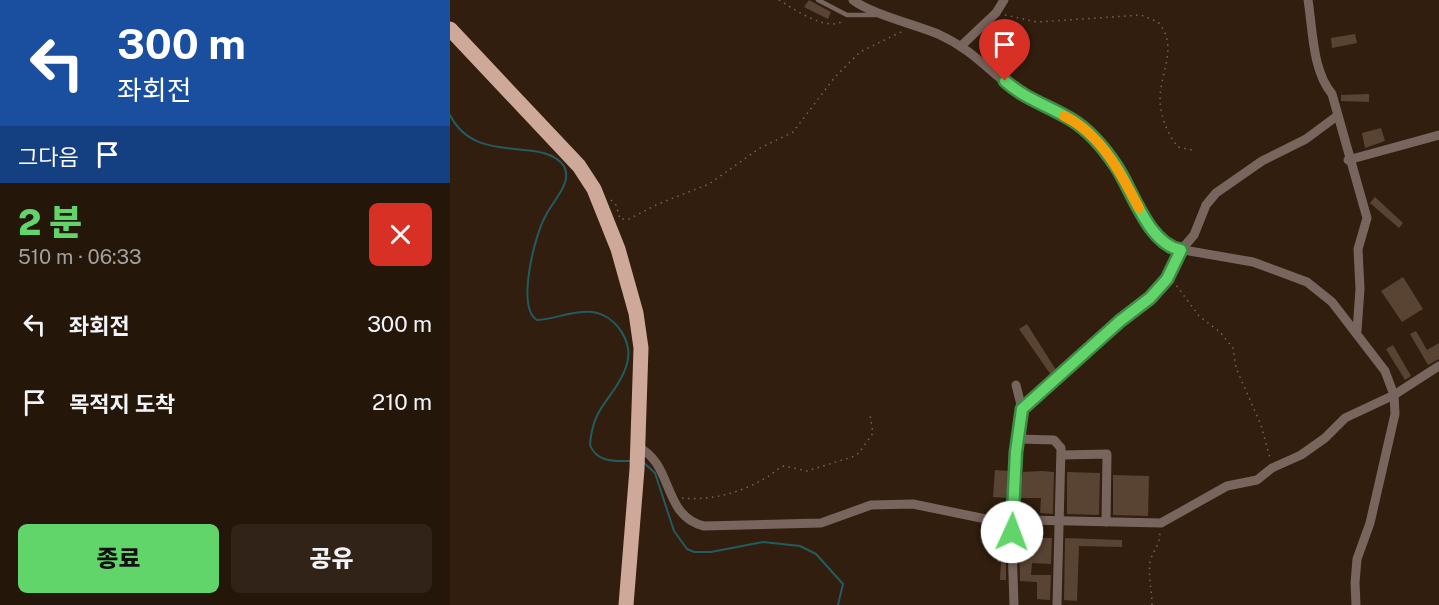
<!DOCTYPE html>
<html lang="ko">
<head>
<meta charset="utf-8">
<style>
	body { margin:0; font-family:"Public Sans","Noto Sans KR",sans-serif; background:#312318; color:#f1f3f6; height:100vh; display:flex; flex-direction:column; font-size:22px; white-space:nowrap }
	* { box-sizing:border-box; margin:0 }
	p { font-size:20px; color:#a39f9c }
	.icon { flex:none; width:33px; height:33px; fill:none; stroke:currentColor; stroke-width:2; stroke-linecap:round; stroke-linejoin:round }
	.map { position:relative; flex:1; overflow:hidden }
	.side { display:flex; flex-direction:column; background:#25160a; width:450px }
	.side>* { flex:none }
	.guide { background:#1a4fa0; color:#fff; overflow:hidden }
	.pin { position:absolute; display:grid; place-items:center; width:51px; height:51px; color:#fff; margin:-62px -26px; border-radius:50% 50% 50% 0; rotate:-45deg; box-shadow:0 0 6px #0007 }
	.pin .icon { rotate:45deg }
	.me { position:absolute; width:66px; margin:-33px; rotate:2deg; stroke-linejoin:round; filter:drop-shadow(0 0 4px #0008) }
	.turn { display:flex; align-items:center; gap:21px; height:126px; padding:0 18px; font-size:27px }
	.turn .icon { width:78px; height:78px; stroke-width:2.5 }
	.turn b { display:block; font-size:42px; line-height:51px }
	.then { display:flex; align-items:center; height:57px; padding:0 18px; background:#0003; gap:12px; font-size:22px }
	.round { display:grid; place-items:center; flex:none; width:63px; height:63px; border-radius:9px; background:#312318 }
	.head { display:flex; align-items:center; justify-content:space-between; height:102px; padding:0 18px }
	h1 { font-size:36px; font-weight:800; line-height:45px; color:#61d56a }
	.primary-button { display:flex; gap:12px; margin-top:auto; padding:12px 18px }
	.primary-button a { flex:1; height:69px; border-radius:9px; background:#61d56a; color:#111; font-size:24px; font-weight:800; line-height:69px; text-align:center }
	.primary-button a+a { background:#312318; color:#f1f3f6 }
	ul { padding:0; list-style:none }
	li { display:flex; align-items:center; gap:18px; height:78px; padding:0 18px }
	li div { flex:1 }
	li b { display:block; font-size:22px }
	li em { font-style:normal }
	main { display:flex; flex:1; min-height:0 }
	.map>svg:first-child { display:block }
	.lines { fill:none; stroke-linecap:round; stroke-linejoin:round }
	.stream { stroke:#225c61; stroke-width:2 }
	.building { fill:#594433 }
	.path { stroke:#756456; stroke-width:1.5; stroke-dasharray:1.5 4.5; stroke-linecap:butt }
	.service { stroke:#78655e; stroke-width:4.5 }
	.minor { stroke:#78655e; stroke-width:9 }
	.primary { stroke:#cea898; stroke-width:15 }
	.route-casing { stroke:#3f8a45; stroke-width:15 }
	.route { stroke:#61d56a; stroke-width:10 }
	.slow { stroke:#f59e0b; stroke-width:10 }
</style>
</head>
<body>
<main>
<section class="side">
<div class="guide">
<div class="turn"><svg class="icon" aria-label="left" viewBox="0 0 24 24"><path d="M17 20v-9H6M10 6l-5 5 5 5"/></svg><div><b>300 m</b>좌회전</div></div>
<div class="then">그다음<svg class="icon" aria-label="arrive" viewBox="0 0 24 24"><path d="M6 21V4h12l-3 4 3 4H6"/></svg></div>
</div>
<div class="head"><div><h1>2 분</h1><p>510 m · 06:33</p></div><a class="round" style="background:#d93025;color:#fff"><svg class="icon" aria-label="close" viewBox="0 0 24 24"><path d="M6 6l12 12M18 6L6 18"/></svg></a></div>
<ul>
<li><svg class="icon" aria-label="left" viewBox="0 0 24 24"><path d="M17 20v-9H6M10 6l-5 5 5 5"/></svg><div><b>좌회전</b></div><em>300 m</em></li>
<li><svg class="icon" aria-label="arrive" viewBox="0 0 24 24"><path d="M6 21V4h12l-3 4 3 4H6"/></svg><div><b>목적지 도착</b></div><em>210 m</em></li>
</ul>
<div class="primary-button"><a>종료</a><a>공유</a></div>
</section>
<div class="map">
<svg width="989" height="605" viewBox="0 0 989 605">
	<rect width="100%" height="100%" fill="#311e0e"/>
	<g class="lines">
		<g class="stream">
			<path d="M0,115C26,167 92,135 114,166C123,184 102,201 95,217C85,235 66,307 87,320C106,319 123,310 142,312C166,315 185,343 176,367C165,399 143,403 140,445C147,463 165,461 181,461"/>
			<polyline points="193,462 205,473 224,531 237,549 244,552 261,552 313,542 350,546 366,554 393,584 388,605"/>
		</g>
	</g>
	<g class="building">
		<polygon points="359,0 381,12 378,19 354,7"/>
		<polygon points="905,34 907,43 882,48 881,38"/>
		<polygon points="919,94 919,102 891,101 891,95"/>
		<polygon points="931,128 935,141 915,148 912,133"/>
		<polygon points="925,197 953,223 949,228 920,203"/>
		<polygon points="953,277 973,309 952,322 931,291"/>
		<polygon points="577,324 606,370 601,375 569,329"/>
		<polygon points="966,331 977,350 989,343 989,359 978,365 960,334"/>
		<polygon points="943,345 961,376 955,380 936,349"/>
		<polygon points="545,470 559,471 557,498 543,497"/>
		<polygon points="592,471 604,472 603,514 590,513 591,498 570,498 573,472"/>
		<polygon points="617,472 650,473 649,515 617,514"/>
		<polygon points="663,475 699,476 698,516 663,515"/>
		<polygon points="542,535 556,536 556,580 550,580 551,562 547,562 550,545 542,545"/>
		<polygon points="569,537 602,538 601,564 582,563 581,575 601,575 600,600 587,599 587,582 570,581"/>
		<polygon points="615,538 672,540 672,547 629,546 627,601 614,600"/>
	</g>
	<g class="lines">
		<g class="path">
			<path d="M329,0C344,9 376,32 393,21"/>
			<path d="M555,15L587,22L691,15L708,22C729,46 710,73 710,99C710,116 718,135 728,147L742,150"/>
			<polyline points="161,200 166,205 170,219 179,219 208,204 259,184 310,148 343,132 385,77 410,52 453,31"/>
			<polyline points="723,281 749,316 770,332 783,348 786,368 811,425 820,458"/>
			<path d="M232,498C259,501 290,493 314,479C322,475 326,469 334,466L357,471L402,457L409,453L423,433L420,415"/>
			<path d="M702,605C702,591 698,576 700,562C703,550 710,546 710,531"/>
		</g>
		<polyline class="service" points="368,0 397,15 427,15"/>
		<g class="minor">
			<path d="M403,0C419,13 466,25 488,34C525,51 538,71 569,93C590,109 617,113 637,131C671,161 690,230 722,248L803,262L857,282L882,302L935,371L944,395L945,414L920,523L907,559L905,583L906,605"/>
			<path d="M858,0C863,30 862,70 882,94L917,218L908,249L910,289L907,331"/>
			<polyline points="511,46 546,13 554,0"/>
			<polyline points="898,160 989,135"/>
			<polyline points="572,409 709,289 731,250 744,235 756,205 766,193 812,161 856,139 887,116"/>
			<polyline points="568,439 604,440 611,448 607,605"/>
			<path d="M188,447C224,464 212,516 254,526L371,523L421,505L463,504L536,519L711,523L777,486L807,480L822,468L851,455L875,438L895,418L944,395L989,366"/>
			<polyline points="612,455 657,454 656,522"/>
			<polyline points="564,605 562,544 564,491 572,409 566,385"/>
		</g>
		<polyline class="primary" points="0,29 129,166 144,189 168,249 186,313 191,348 187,469 176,605"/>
	</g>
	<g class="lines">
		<defs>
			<path id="route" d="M555,81C575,99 599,106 622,120C640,131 654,148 666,166C683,191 698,244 731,250L717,279L700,298L670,321L572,409L566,452L562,532"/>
		</defs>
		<use href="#route" class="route-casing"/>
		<use href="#route" class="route"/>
		<path class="slow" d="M614,116C651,134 670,172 689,208"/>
	</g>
</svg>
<div class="pin" style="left:555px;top:81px;background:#d93025"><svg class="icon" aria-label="arrive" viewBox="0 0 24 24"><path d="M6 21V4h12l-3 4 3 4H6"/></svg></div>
<svg class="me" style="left:562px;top:532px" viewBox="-20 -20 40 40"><circle r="19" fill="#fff"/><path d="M0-13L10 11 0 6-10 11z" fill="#61d56a"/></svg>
</div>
</main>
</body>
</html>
